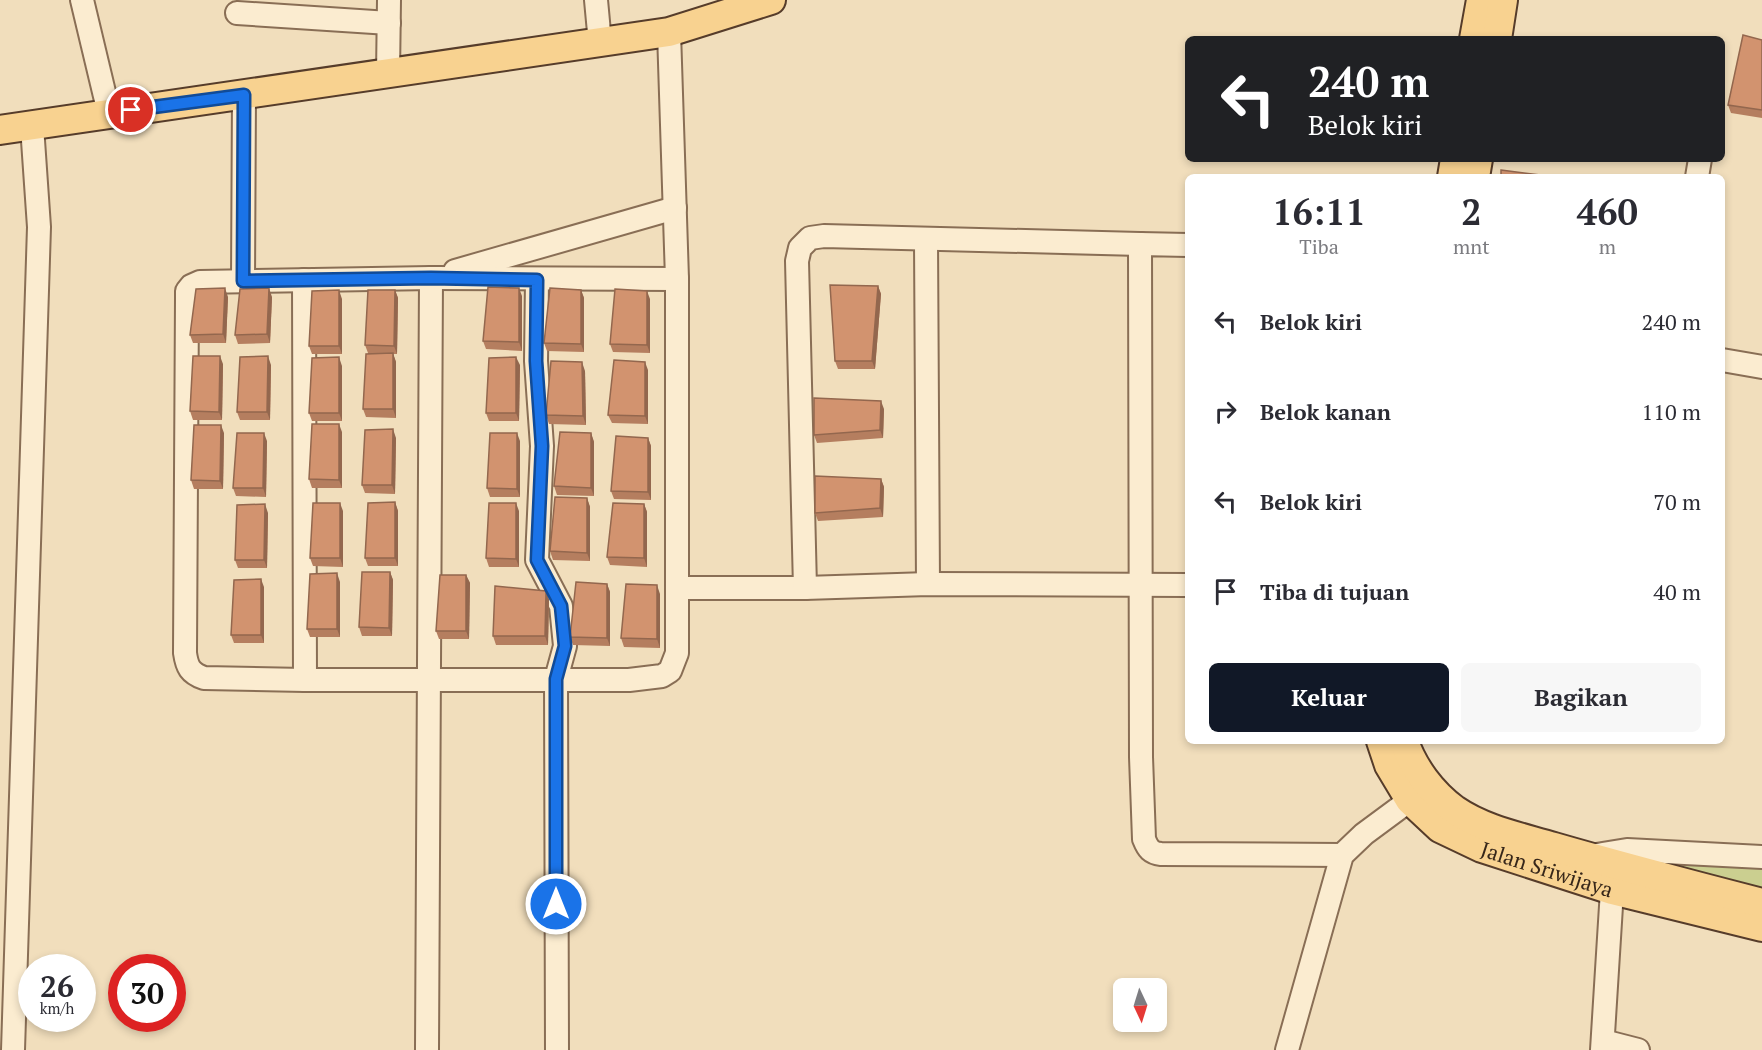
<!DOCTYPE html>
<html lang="id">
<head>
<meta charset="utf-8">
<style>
	body { margin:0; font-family:"PT Serif",serif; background:#f7f7f7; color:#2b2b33; height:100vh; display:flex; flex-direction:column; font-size:22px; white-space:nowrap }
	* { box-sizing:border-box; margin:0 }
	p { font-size:20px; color:#7c7c81 }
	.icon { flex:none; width:33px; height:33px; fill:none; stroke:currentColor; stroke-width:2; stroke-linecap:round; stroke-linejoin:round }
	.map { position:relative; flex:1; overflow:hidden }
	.drawer { position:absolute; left:1185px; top:174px; width:540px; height:570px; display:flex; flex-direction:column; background:#fff; border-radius:9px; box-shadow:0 3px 9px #0003 }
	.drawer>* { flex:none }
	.hud { position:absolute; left:1185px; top:36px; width:540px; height:126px; border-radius:9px; box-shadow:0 3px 9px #0003; background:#202124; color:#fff; overflow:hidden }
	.needle { width:39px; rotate:176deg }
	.tools { position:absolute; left:1113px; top:978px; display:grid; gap:12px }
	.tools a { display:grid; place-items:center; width:54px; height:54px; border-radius:9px; background:#fff; box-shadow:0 3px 9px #0003; font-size:30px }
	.speed { position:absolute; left:18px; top:954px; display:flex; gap:12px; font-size:30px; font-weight:700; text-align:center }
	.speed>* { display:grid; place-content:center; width:78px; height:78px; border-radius:50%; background:#fff; box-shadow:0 3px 9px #0003; line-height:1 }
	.speed small { font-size:15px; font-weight:400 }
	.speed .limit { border:9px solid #d22; background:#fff; color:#111 }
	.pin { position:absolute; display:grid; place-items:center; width:51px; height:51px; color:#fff; margin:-26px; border:3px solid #fff; border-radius:50%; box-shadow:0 2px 6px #0007 }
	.me { position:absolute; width:66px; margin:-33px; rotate:0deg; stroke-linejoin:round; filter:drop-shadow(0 0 4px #0008) }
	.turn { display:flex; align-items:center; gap:21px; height:126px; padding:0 24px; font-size:27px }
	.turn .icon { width:78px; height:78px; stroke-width:2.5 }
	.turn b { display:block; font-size:42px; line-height:51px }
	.eta { display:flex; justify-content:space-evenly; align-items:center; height:102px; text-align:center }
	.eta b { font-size:36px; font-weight:600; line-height:42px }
	.primary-button { display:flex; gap:12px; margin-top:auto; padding:12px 24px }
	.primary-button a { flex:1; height:69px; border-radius:9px; background:#111827; color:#fff; font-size:24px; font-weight:600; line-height:69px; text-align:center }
	.primary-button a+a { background:#f7f7f7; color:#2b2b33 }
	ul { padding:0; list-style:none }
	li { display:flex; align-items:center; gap:18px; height:90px; padding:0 24px }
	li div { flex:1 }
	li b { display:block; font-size:22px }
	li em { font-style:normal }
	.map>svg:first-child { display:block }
	.green { fill:#cbcf90 }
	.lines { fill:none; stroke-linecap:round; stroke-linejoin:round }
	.minor-casing { stroke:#896e55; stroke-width:26 }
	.major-casing { stroke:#563c2a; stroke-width:32 }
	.minor { stroke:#fbecd0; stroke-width:22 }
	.major { stroke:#f8d290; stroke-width:28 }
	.wall { fill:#b57e5f }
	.shaded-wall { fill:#93674e }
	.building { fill:#d2936f; stroke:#93674e; stroke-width:1.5 }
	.route-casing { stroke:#114b97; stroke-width:15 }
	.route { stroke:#1a73e8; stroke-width:10 }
	.labels { text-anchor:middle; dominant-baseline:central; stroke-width:4.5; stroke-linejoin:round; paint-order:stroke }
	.street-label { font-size:21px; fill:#37271a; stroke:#f8e9cc }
</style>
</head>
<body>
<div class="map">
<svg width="1762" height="1050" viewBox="0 0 1762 1050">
	<rect width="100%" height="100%" fill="#f1debc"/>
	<polygon class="green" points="1628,851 1762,859 1762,902"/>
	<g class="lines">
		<defs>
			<g id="minor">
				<polyline points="82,0 109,113"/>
				<polyline points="596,0 600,43"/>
				<polyline points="237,13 389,23"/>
				<polyline points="388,74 389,0"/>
				<polyline points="1697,177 1700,159"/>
				<polyline points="926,240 928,584"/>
				<path d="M1188,245L1140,244L1141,757L1144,839C1148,849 1151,853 1161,854L1342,855"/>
				<polyline points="455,271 675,208"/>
				<polyline points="304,280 305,680 629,680 662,676 670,671 677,653 677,279 669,32"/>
				<polyline points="537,280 536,361 542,446 537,560 561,606 565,646 556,679 557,1050"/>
				<polyline points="243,281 244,95"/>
				<polyline points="1722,360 1762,367"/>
				<polyline points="677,588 805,588 928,584 1188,585"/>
				<polyline points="805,588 797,261 800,248 810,238 824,236 1140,244"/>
				<path d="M305,680L204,678C190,673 187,667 185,653L187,298V291L191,286L200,282L431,278L677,279"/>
				<polyline points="1590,856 1627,850 1762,857"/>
				<polyline points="1603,1041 1638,1050"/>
				<polyline points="13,1050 39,227 32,126"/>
				<polyline points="427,1050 431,278"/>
				<polyline points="1287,1050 1342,855 1364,834 1410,800"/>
				<polyline points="1602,1050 1612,890"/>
			</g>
			<g id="major">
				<polyline points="1474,39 1481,0"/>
				<polyline points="1497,39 1503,0"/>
				<polyline points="0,130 669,32 771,0"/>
				<polyline points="1452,177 1455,159"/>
				<polyline points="1475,177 1478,159"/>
				<path id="s1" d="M1381,741L1389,765L1410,800L1440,828L1482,848L1612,890L1762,927"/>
				<path d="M1404,741C1413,768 1432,793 1455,810C1484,830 1521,837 1554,847C1623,867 1692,885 1762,903"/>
			</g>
		</defs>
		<use href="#minor" class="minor-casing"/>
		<use href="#major" class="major-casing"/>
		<use href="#minor" class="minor"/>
		<use href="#major" class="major"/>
	</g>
	<g class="wall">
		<polygon points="1762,40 1762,118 1731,113 1728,105"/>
		<polygon points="1525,159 1553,159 1553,162"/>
		<polygon points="878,286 881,294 875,369 838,369 835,361"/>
		<polygon points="395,290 398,298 397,354 393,354 396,362 396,418 366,417 363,409 368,353 365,345"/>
		<polygon points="581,290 584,298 584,352 547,351 544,343"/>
		<polygon points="522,296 522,351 486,349 483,341"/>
		<polygon points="228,297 226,343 193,343 190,335"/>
		<polygon points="272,297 270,343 238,344 235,335"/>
		<polygon points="342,299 342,354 312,354 309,346"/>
		<polygon points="650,299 650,353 613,352 610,344"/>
		<polygon points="223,364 222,420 193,420 190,411"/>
		<polygon points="271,365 270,420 240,420 237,412"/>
		<polygon points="520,365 519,421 489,421 486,413"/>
		<polygon points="342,366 342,421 312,421 309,413"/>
		<polygon points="648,370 648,424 612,423 608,415"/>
		<polygon points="585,371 586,425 549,424 546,415"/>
		<polygon points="884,409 883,438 817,443 814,435"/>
		<polygon points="342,432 342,488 312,488 309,479"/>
		<polygon points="224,433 223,489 194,489 191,480"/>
		<polygon points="591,433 594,442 594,496 557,495 554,486"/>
		<polygon points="396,438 395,494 365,493 362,485"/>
		<polygon points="648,438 651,446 651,500 614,499 611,491"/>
		<polygon points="267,441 266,497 236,496 233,488"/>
		<polygon points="520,441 520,497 490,497 487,488"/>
		<polygon points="881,479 884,487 883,517 818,521 815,513"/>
		<polygon points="587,498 590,507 590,561 553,560 550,551"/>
		<polygon points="395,502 398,511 398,566 368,566 365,558"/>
		<polygon points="644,504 647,512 647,567 610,565 607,557"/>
		<polygon points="343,511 343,567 313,566 310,558"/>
		<polygon points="519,511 519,567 489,567 486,558"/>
		<polygon points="268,513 267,568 238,568 235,560"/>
		<polygon points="390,572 393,580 392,636 362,636 359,627"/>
		<polygon points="466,575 470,583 469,639 439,639 436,631"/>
		<polygon points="340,582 340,637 310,637 307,629"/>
		<polygon points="607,584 610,592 610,646 573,645 570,637"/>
		<polygon points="264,587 264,643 234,643 231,635"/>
		<polygon points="660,594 660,648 624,647 621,638"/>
		<polygon points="549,599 548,645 496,645 493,636"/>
	</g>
	<g class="shaded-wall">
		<polygon points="878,286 881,294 875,369 872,361"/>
		<polygon points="225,288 228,297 226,343 223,334"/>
		<polygon points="269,288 272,297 270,343 267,334"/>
		<polygon points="519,288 522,296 522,351 519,342"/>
		<polygon points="339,290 342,299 342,354 339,346"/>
		<polygon points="395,290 398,298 397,354 394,346"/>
		<polygon points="581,290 584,298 584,352 581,344"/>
		<polygon points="647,291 650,299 650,353 647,345"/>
		<polygon points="393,353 396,362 396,418 393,409"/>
		<polygon points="220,356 223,364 222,420 219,412"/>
		<polygon points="268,356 271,365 270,420 267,412"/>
		<polygon points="339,357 342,366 342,421 339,413"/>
		<polygon points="516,357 520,365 519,421 516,413"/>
		<polygon points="582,362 585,371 586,425 583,416"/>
		<polygon points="645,362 648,370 648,424 645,416"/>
		<polygon points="881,401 884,409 883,438 880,430"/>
		<polygon points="339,424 342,432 342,488 339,480"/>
		<polygon points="221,425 224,433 223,489 220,481"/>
		<polygon points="393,429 396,438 395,494 392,485"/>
		<polygon points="264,433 267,441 266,497 263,488"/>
		<polygon points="517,433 520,441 520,497 517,489"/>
		<polygon points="591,433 594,442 594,496 591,488"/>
		<polygon points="648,438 651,446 651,500 648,492"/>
		<polygon points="881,479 884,487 883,517 880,508"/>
		<polygon points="587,498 590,507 590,561 587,553"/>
		<polygon points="395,502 398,511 398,566 395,558"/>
		<polygon points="340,503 343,511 343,567 340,558"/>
		<polygon points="516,503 519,511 519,567 516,559"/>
		<polygon points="265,504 268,513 267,568 264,560"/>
		<polygon points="644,504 647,512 647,567 644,558"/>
		<polygon points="390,572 393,580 392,636 389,628"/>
		<polygon points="337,573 340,582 340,637 337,629"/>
		<polygon points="466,575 470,583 469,639 466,631"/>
		<polygon points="261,579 264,587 264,643 261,635"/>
		<polygon points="607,584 610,592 610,646 607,638"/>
		<polygon points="657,585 660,594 660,648 657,639"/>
		<polygon points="546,591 549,599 548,645 545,636"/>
	</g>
	<g class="building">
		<polygon points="1743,35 1762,40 1762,110 1728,105"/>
		<polygon points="1501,170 1548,176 1548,177 1501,177"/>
		<polygon points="830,285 878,286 872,361 835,361"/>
		<polygon points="488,287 519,288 519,342 483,341"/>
		<polygon points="225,288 223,334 190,335 196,289"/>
		<polygon points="269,288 267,334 235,335 240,289"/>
		<polygon points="550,288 581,290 581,344 544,343"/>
		<polygon points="615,289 647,291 647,345 610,344"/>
		<polygon points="339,290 339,346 309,346 312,291"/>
		<polygon points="368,290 395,290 394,346 365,345"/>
		<polygon points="393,353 393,409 363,409 366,354"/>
		<polygon points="193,356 220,356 219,412 190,411"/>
		<polygon points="268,356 267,412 237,412 240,357"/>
		<polygon points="339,357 339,413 309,413 312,358"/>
		<polygon points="516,357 516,413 486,413 489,358"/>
		<polygon points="614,360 645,362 645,416 608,415"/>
		<polygon points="551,361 582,362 583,416 546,415"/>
		<polygon points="814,398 881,401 880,430 814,435"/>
		<polygon points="312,424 339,424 339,480 309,479"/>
		<polygon points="194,425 221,425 220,481 191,480"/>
		<polygon points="393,429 392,485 362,485 365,430"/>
		<polygon points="560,432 591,433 591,488 554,486"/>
		<polygon points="237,433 264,433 263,488 233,488"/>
		<polygon points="490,433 517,433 517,489 487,488"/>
		<polygon points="616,436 648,438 648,492 611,491"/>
		<polygon points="815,476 881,479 880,508 815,513"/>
		<polygon points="555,497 587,498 587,553 550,551"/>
		<polygon points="395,502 395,558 365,558 368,503"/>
		<polygon points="313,503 340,503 340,558 310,558"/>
		<polygon points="489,503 516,503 516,559 486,558"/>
		<polygon points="613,503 644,504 644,558 607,557"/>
		<polygon points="265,504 264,560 235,560 237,505"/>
		<polygon points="362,572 390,572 389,628 359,627"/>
		<polygon points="337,573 337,629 307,629 310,574"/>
		<polygon points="440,575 466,575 466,631 436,631"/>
		<polygon points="261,579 261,635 231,635 234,580"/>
		<polygon points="576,582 607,584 607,638 570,637"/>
		<polygon points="626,584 657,585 657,639 621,638"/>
		<polygon points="495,586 546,591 545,636 493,636"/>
	</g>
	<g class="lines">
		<defs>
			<polyline id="route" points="131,110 244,95 243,281 431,278 537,280 536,361 542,446 537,560 561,606 565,646 556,679 556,904"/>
		</defs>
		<use href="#route" class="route-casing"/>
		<use href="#route" class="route"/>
	</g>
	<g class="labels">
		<g class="street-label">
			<text stroke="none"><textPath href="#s1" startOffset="222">Jalan Sriwijaya</textPath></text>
		</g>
	</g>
</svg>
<div class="tools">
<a><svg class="needle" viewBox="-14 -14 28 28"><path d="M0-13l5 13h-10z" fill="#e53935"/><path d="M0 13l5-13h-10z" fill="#7c7c81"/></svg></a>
</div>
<div class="speed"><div>26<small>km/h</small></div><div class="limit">30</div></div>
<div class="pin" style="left:131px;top:110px;background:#d93025"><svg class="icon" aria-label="arrive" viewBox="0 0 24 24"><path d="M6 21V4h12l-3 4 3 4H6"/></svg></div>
<svg class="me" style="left:556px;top:904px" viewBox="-20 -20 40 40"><circle r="17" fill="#1a73e8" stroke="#fff" stroke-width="3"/><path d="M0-11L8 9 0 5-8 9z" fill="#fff"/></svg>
<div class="hud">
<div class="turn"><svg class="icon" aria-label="left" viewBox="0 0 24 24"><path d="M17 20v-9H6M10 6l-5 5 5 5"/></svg><div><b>240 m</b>Belok kiri</div></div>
</div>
<section class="drawer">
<div class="eta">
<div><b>16:11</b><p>Tiba</p></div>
<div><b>2</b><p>mnt</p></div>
<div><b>460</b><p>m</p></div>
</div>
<ul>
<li><svg class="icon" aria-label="left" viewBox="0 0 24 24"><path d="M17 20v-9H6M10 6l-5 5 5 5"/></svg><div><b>Belok kiri</b></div><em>240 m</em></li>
<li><svg class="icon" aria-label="right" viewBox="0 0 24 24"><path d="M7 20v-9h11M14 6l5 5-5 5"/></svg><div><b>Belok kanan</b></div><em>110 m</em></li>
<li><svg class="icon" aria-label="left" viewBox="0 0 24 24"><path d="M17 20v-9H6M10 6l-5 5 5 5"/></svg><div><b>Belok kiri</b></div><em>70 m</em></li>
<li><svg class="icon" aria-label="arrive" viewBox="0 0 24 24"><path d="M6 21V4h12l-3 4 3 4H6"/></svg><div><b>Tiba di tujuan</b></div><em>40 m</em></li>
</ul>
<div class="primary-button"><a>Keluar</a><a>Bagikan</a></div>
</section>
</div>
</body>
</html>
